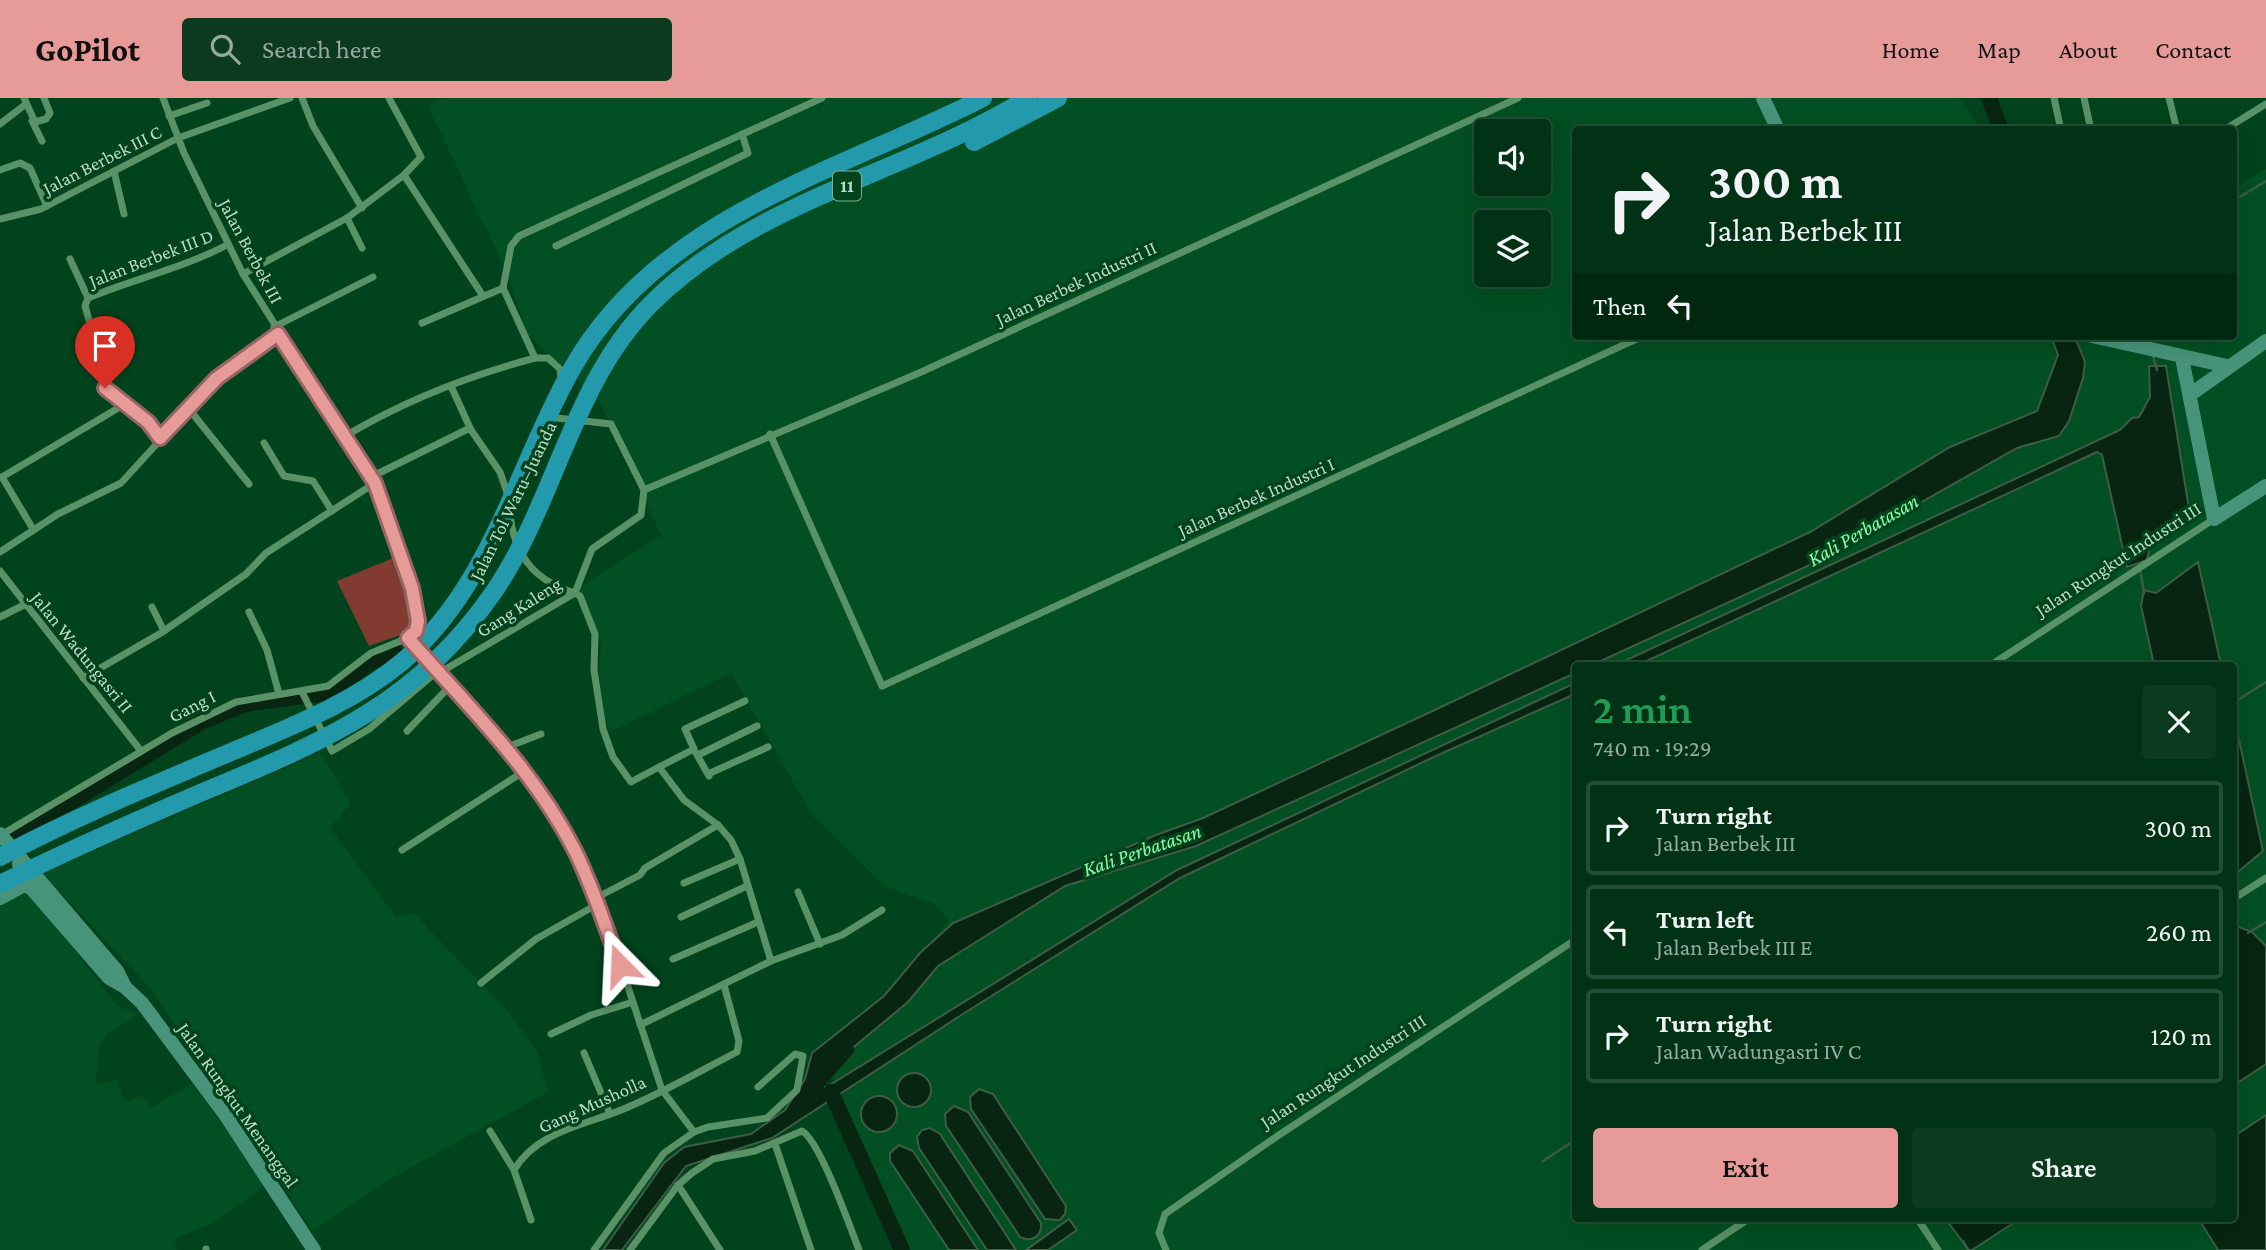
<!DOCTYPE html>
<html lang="en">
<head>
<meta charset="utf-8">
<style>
	body { margin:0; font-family:"Crimson Pro",serif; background:#0b3a1e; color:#f1f3f6; height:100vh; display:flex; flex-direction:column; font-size:26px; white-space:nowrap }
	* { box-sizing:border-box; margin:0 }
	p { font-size:23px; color:#96aaa0 }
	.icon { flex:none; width:38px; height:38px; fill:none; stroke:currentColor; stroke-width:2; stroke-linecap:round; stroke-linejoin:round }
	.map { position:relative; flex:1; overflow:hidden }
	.sheet { position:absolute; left:1572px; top:564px; width:665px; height:560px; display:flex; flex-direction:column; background:#013215; border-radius:7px; box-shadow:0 7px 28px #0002,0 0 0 2px #234d34 }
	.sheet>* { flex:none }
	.hud { position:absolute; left:1572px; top:28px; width:665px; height:214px; border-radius:7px; box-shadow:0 7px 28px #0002,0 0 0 2px #234d34; background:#013215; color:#f1f3f6; overflow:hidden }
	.controls { position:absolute; left:1474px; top:21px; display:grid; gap:14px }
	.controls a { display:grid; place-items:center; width:77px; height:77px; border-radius:7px; background:#013215; box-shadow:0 7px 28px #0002,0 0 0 2px #234d34; font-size:35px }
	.pin { position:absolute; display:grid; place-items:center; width:60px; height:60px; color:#fff; margin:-72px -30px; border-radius:50% 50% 50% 0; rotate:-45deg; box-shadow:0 0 7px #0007 }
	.pin .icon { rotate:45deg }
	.me { position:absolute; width:77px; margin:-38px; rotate:339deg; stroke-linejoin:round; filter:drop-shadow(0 0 5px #0008) }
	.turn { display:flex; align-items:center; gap:24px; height:147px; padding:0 21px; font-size:32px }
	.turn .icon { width:91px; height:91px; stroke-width:2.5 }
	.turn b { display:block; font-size:49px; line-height:60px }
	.then { display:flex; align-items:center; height:66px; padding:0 21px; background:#0003; gap:14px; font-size:26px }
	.round { display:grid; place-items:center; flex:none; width:74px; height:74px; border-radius:7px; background:#0b3a1e }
	.headline { display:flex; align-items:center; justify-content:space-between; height:119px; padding:0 21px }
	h1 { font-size:42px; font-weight:600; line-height:52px; color:#1e9e55 }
	.primary-button { display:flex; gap:14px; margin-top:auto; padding:14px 21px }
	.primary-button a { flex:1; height:80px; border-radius:7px; background:#e69b98; color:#111; font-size:28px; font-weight:600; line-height:80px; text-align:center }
	.primary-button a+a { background:#0b3a1e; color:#f1f3f6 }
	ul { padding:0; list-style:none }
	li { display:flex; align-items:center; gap:21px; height:94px; margin:0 14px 10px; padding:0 7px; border:4px solid #234d34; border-radius:7px }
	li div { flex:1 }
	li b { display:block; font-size:26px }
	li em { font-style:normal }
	header { display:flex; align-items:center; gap:42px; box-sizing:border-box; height:98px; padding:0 35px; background:#e69b98; color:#111 }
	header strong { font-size:33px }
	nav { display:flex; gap:38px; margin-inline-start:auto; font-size:24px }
	.search { width:490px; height:63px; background:#0b3a1e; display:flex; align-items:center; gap:18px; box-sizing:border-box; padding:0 24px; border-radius:7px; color:#96aaa0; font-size:26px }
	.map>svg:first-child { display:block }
	.built { fill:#014f22; fill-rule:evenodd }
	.green { fill:#823b30 }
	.water { fill:#072510; stroke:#3e5c46; stroke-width:2 }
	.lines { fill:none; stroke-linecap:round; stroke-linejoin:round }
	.stream { stroke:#3e5c46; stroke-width:2.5 }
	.river { stroke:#072510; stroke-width:16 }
	.street { stroke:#589266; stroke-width:7 }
	.secondary { stroke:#48947b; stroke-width:14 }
	.highway { stroke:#229aac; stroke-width:18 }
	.route-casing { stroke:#966563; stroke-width:18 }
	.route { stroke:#e69b98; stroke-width:12 }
	.labels { text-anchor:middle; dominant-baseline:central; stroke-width:7; stroke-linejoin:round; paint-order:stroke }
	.shield { fill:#01431c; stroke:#85ad92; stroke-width:2 }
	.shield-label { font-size:18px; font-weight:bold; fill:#bedbc4 }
	.street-label { font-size:19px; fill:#bedbc4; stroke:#01431c }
	.water-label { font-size:21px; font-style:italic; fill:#85fca5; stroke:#01431c }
</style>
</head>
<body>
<header>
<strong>GoPilot</strong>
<div class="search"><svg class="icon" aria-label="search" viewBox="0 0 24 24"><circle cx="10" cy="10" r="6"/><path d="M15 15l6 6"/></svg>Search here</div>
<nav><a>Home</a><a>Map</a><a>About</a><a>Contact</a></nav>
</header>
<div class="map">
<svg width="2266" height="1152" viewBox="0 0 2266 1152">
	<rect width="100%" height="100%" fill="#01431c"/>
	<g class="built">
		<path d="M444,0H1960L1980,31L1575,32V238H2233V91L2266,71V1152H909L828,970L949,823L935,806L884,788L812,717L731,575L610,634L597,596L601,546L579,490L661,437L601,306L527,236L505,171L428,8ZM1486,33H1538V86H1486ZM1486,124H1538V177H1486ZM1575,567H2233V1120H1575Z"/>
		<polygon points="321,655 351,705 330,730 396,819 413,815 509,914 537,954 548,994 388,1082 313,1133 153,893 42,775"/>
		<polygon points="22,783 116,906 138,917 109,934 99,946 96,987 117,981 125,1004 142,997 151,1010 193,985 265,1088 213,1125 174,1141 177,1152 0,1152 0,796"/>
	</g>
	<polygon class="green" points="396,459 414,506 413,529 406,535 369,548 337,483"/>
	<g class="water">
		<polygon points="2051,238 2077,244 2085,264 2083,280 2069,323 2059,338 2017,350 1814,465 1592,567 1575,567 1575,575 1196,748 1065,788 938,868 908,904 820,977 825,990 1177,772 1575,585 1575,596 1438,657 1180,780 966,914 772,1040 686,1068 622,1152 603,1152 664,1065 684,1049 751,1036 785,1012 805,981 812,955 884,898 920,855 953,825 1156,737 1203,720 1439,610 1810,434 1950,349 2037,313 2058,257"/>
		<polygon points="2149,268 2166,268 2190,417 2152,439 2147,462 2127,469 2102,357 2097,354 1638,567 1616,567 2120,332 2132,320 2139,319 2150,299"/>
		<polygon points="2198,464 2221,567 2154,567 2141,508 2144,492 2156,495"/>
		<polygon points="2233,614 2263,753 2233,778"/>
		<polygon points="2236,828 2252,834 2266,848 2266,966 2233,988 2233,830"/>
		<circle cx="914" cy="992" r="17"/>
		<polygon points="979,991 993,996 1066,1108 1065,1116 1060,1122 1045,1121 971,1011 970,999"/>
		<circle cx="879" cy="1016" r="18"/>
		<path d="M954,1008L968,1014L1041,1125C1042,1138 1032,1145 1020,1139L946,1028L945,1016Z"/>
		<polygon points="2266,1017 2266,1152 2218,1152 2198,1120 2233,1120 2233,1039"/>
		<polygon points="930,1030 940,1036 1016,1152 987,1152 919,1050 917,1039 922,1032"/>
		<polygon points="899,1047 913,1053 978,1152 949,1152 890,1063 890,1055"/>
		<polygon points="1945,1120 2021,1120 1972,1152 1969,1152"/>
		<polygon points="1069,1121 1077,1132 1048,1152 1026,1152"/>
	</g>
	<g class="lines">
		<g class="stream">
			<polyline points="2233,103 2266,83"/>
			<polyline points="2153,258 2157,272"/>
			<polyline points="2140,471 2144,495"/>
			<polyline points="2233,605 2266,584"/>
			<polyline points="2248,835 2266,824"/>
			<polyline points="1543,1063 1575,1042"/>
			<polyline points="1963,1143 1968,1152"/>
		</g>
		<g class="river">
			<polyline points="1989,0 2001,32"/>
			<polyline points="10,741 203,623 245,606 333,594 367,566 394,553"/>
			<polyline points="831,994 902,1152"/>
			<polyline points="808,995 846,951"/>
		</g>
		<g class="street">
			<polyline points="24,0 35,24 46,21 50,15 44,0"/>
			<polyline points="302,0 313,28 362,110"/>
			<polyline points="389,0 421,59 404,77 483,198"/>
			<polyline points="2054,0 2061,32"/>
			<polyline points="2084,0 2091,32"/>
			<polyline points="2169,0 2177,32"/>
			<polyline points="169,18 207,5"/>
			<polyline points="32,23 42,43"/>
			<polyline points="0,26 26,6"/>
			<polyline points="2224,32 2266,6"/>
			<polyline points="0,72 20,65 30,70 47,108"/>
			<polyline points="114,73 124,116"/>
			<polyline points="347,120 362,150"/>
			<polyline points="0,121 41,111 178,40 290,0"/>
			<polyline points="556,148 748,55 742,36"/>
			<polyline points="70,161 88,200"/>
			<polyline points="243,176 347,120 404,77"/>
			<polyline points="503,190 511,148 519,138 822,0"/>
			<polyline points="503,190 535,260"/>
			<polyline points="422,225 503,190"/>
			<polyline points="274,229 373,179"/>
			<path d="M95,243L85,208L88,200C134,181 183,170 227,147"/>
			<polyline points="451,288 471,332 500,374 508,397"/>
			<polyline points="104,290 147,324 160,339"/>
			<polyline points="189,311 249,386"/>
			<polyline points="548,319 611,326 644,392"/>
			<polyline points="770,336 882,588 1643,238"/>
			<path d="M347,337C404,303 471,277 535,260H548L560,271L561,281"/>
			<polyline points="264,345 284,378 313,383 332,413"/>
			<polyline points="371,379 470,330"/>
			<polyline points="644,392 919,275 1518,0"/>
			<path d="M510,416C513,446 526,473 555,487C563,492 572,493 580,498L595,536L594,572L603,631L613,659L631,684L659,669L684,702L718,727L731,742L740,761L771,863"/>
			<polyline points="33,431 2,379 125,306"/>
			<polyline points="0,454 58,416 121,385 217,280 278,236"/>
			<polyline points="0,473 141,653"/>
			<polyline points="152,509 164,533"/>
			<polyline points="249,514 267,552 279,596"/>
			<polyline points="0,519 24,507"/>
			<polyline points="417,549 496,638 544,703 573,750 625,880 662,992 694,1034"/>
			<polyline points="1991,567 2214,421"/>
			<polyline points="439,575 575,495 592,451 641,417 644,392"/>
			<polyline points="83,580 161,535 246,476 266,455 375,385"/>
			<polyline points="302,594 332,653 369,631 434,576"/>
			<polyline points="407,633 450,588"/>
			<polyline points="505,650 541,636"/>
			<polyline points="696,655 709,678"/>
			<polyline points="698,657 757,628"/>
			<polyline points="659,669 694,651 685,631 745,603"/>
			<polyline points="708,676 768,649"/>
			<polyline points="1,737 172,635 236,604 328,588 371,555 408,540 416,533 418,524 412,490 375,385 243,176 184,55 163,0"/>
			<polyline points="402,752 523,674"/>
			<polyline points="684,785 740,761"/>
			<polyline points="798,794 820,846"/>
			<polyline points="594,801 640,777 645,770 718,727"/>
			<polyline points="2233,801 2266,780"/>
			<polyline points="681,819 747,788"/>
			<polyline points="673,861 758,824"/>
			<polyline points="481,885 536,841 596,807"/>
			<polyline points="640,927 771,863 842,837 882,812"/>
			<polyline points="551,936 591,917 633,904"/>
			<polyline points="584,955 610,1016"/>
			<polyline points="490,1033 514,1072"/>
			<polyline points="775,1046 811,1152"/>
			<polyline points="678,1087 720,1152"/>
			<polyline points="1917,1120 1938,1152"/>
			<path d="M531,1122L514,1072C538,1032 587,1027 626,1010C664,994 700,973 737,954L739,943L724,887"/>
			<polyline points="206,1151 206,1152"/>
			<polyline points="594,1152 664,1055 694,1034 708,1029 767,1020 797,992 803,958 795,956 758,989"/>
			<path d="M630,1152L678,1087L692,1075L713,1061L755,1053L802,1033C820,1043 850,1129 859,1152"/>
			<polyline points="1166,1152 1159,1135 1165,1116 1279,1037 1575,842"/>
			<polyline points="1702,1152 1750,1120"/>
		</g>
		<g class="secondary">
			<polyline points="1763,0 1778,32"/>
			<polyline points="2092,238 2227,268"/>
			<polyline points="2182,260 2214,421 2266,388"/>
			<polyline points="2191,296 2266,243"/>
			<polyline points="0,736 117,873 125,889 142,905 224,1015 314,1152"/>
			<polyline points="19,766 24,787 31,790 109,880 125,889"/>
			<polyline points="0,800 24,787"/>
		</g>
		<g class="highway">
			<polyline points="974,44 1058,0"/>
			<path d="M0,759C73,720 148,689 224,657C285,631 350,607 402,564C493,486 516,369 573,269C659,118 838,74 983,0"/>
			<path d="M0,786C63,755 126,727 191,699C314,647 413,611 493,495C556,404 571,286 651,206C753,103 907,75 1028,0"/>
		</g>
	</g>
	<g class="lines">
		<defs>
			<path id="route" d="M105,290L148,324L160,340L217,280L278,236L375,385L412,490L418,523L416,533L408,540C467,607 533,671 574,751C593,788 605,829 620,867"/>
		</defs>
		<use href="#route" class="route-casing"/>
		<use href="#route" class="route"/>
	</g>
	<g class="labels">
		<rect class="shield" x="833" y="73.5" width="28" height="29" rx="5"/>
		<g class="shield-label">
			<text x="847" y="88">11</text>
		</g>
		<g class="street-label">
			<text transform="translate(102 62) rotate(-27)">Jalan Berbek III C</text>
			<text transform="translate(251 153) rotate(62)">Jalan Berbek III</text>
			<text transform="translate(151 160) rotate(-21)">Jalan Berbek III D</text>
			<text transform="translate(1076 185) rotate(-25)">Jalan Berbek Industri II</text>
			<text transform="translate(1256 399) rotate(-24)">Jalan Berbek Industri I</text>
			<text transform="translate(513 403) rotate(-64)">Jalan Tol Waru–Juanda</text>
			<text transform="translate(2118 461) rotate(-33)">Jalan Rungkut Industri III</text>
			<text transform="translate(519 509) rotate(-32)">Gang Kaleng</text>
			<text transform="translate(82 554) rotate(51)">Jalan Wadungasri II</text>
			<text transform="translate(192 608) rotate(-27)">Gang I</text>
			<text transform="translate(1343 973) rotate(-33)">Jalan Rungkut Industri III</text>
			<text transform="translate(592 1006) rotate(-24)">Gang Musholla</text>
			<text transform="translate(238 1007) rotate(55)">Jalan Rungkut Menanggal</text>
		</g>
		<g class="water-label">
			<text transform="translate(1863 432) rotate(-30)">Kali Perbatasan</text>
			<text transform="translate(1142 752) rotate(-19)">Kali Perbatasan</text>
		</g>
	</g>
</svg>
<div class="controls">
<a><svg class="icon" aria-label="sound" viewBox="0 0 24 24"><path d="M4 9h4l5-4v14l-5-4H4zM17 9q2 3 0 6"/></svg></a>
<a><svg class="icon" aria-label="layers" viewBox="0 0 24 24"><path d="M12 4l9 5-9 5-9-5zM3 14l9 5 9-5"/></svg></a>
</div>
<div class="pin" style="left:105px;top:290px;background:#d93025"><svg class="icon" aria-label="arrive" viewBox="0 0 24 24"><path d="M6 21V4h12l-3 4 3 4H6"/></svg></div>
<svg class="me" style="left:620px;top:867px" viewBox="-20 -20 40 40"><path d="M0-17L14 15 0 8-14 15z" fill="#e69b98" stroke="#fff" stroke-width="4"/></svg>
<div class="hud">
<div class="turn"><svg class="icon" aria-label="right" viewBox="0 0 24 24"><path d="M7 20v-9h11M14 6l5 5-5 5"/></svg><div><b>300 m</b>Jalan Berbek III</div></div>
<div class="then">Then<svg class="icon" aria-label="left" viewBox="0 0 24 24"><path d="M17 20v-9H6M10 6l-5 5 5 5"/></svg></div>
</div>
<section class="sheet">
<div class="headline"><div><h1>2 min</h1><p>740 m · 19:29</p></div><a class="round"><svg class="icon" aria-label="close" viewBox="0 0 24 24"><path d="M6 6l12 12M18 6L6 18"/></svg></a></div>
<ul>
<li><svg class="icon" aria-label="right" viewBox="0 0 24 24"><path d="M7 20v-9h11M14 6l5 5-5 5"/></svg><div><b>Turn right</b><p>Jalan Berbek III</p></div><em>300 m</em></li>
<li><svg class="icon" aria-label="left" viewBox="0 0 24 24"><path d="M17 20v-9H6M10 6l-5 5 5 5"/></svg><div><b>Turn left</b><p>Jalan Berbek III E</p></div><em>260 m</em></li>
<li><svg class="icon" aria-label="right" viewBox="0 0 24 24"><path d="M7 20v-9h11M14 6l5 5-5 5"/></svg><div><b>Turn right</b><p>Jalan Wadungasri IV C</p></div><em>120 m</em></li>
</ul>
<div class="primary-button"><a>Exit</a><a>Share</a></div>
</section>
</div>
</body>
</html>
